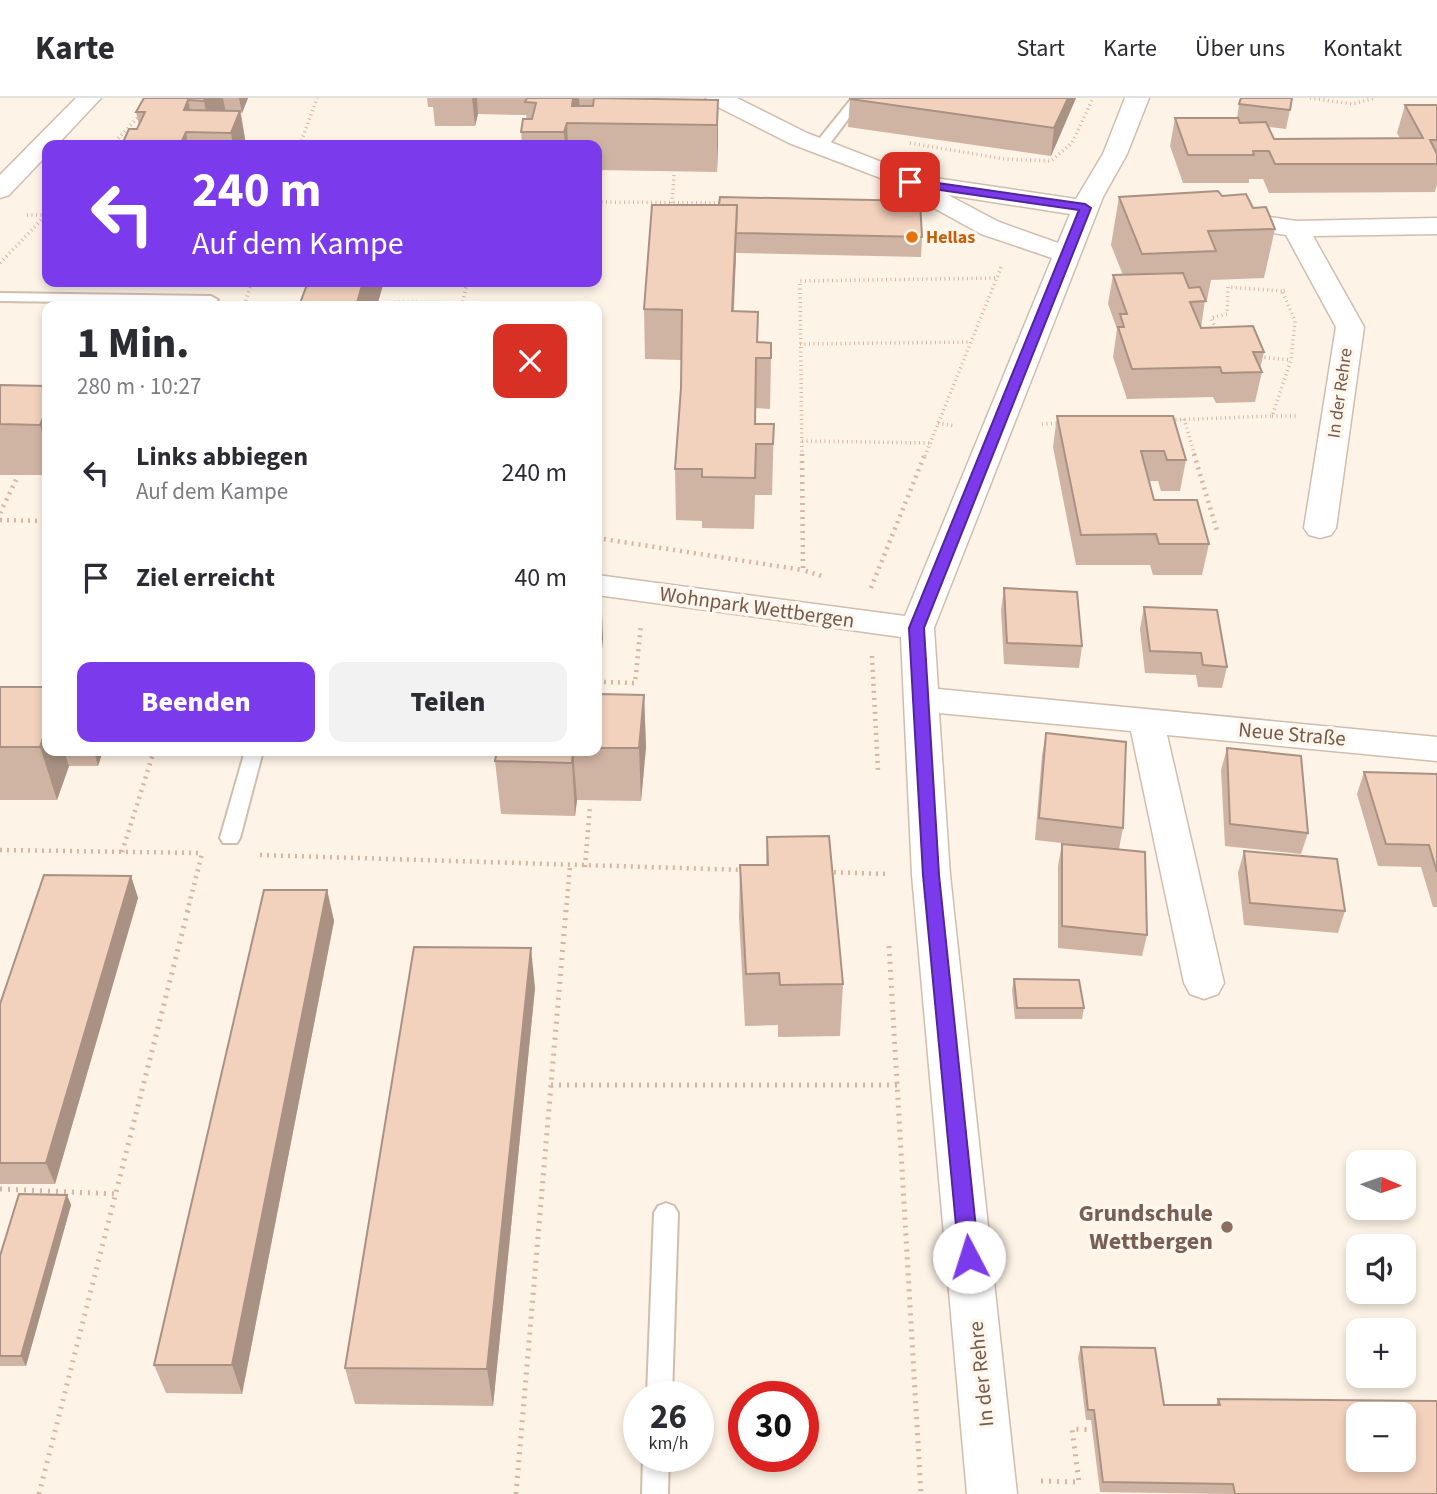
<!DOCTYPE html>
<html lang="de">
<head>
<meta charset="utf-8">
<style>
	body { margin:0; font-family:"Source Sans 3",sans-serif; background:#f2f2f3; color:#2b2b33; height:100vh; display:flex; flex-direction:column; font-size:26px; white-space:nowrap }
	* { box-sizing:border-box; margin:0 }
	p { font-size:23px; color:#7c7c81 }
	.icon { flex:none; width:38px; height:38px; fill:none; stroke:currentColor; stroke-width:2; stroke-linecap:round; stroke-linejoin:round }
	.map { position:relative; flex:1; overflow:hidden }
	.sheet { position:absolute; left:42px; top:203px; width:560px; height:455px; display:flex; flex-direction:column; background:#fff; border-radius:14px; box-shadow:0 4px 10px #0003 }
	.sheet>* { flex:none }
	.hud { position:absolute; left:42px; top:42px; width:560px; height:147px; border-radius:14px; box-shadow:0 4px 10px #0003; background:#7c3aed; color:#fff; overflow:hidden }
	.needle { width:46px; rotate:92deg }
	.tools { position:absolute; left:1346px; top:1052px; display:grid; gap:14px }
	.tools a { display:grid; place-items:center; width:70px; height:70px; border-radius:14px; background:#fff; box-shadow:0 4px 10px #0003; font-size:35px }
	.speed { position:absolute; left:623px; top:1283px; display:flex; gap:14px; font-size:35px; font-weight:700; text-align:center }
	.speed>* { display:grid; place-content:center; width:91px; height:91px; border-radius:50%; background:#fff; box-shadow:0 4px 10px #0003; line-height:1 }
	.speed small { font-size:18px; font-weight:400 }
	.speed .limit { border:10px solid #d22; background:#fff; color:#111 }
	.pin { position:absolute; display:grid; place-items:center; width:60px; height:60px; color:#fff; margin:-30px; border-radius:14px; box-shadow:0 4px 10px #0006 }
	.me { position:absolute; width:77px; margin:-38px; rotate:355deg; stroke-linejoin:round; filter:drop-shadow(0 0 5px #0008) }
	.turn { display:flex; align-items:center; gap:24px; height:147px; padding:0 35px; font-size:32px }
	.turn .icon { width:91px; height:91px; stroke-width:2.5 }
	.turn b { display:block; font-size:49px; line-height:60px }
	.round { display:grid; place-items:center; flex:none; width:74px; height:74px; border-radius:14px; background:#f2f2f3 }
	.headline { display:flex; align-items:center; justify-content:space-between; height:119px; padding:0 35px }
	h1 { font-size:42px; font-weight:800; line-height:52px }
	.action { display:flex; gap:14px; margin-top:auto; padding:14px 35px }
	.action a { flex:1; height:80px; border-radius:14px; background:#7c3aed; color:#fff; font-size:28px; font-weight:800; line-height:80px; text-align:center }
	.action a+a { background:#f2f2f3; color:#2b2b33 }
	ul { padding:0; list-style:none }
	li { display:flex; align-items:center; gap:21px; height:105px; padding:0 35px }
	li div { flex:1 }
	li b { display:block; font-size:26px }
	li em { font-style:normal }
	header { display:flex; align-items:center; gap:42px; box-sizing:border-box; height:98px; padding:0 35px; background:#fff; border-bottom:2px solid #e1e1e2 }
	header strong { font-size:33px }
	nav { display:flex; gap:38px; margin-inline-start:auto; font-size:24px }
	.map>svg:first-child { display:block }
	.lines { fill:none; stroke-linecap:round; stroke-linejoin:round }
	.service-casing { stroke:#d1bdae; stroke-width:4 }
	.minor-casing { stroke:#d1bdae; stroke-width:3 }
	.path-far2 { stroke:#d8b5a0; stroke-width:3.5; stroke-dasharray:1 3.5; stroke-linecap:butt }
	.path-far1 { stroke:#d8b5a0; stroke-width:4.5; stroke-dasharray:2 5; stroke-linecap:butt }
	.path { stroke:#d8b5a0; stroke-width:5; stroke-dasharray:2 6; stroke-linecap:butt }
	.service { fill:#fff; fill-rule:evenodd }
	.minor { fill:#fff; fill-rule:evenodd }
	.wall { fill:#d0b4a3 }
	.shaded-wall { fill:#a99284 }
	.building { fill:#f2d1bd; stroke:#a99284; stroke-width:2; fill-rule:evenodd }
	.route { fill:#7c3aed; stroke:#51269a; stroke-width:2 }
	.food-dot { fill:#e8710a; stroke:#fff7ed; stroke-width:2.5 }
	.education-dot { fill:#8d6e63; stroke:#fff7ed; stroke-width:2.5 }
	.labels { text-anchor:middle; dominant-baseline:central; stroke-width:7; stroke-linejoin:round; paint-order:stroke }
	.far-food-label { font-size:18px; font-weight:bold; fill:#c56008; stroke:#fff7ed; text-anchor:start }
	.far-street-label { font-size:18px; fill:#77594a; stroke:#fff7ed }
	.street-label { font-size:21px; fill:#77594a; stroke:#fff7ed }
	.near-education-label { font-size:24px; font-weight:bold; fill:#785e54; stroke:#fff7ed; text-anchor:end }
</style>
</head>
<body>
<header>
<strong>Karte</strong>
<nav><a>Start</a><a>Karte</a><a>Über uns</a><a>Kontakt</a></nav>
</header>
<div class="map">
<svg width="1437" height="1396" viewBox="0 0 1437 1396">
	<rect width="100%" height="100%" fill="#fdf3e6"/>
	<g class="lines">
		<defs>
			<g id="service">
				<polygon points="852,0 864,0 825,52 815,52 815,46"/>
				<polygon points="0,195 211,198 218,202 211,206 0,203"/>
				<polygon points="245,653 263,653 240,740 237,745 223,745 220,740"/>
				<polygon points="666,1105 674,1108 678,1115 672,1298 647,1298 654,1115 658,1108"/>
				<polygon points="643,1358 669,1358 668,1396 642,1396"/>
			</g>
			<g id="minor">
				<polygon points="76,0 101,0 57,47 47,47 47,57 9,97 0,100 0,77"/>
				<path d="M706,0H737L807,35L915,77L1076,101L1103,56L1125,0H1149L1127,56L1103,99L934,530L938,591L1437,639V663L1167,637L1224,885L1218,896L1204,901L1190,896L1184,885L1131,633L939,615L950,777L1017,1396H967L912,777L901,539L597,497V477L905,518L1052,160L981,136L914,99L912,92L789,45L710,5ZM948,97L1070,116L1058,145L999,124Z"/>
				<polygon points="1225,112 1296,123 1437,120 1437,136 1313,138 1364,229 1336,430 1331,437 1320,440 1309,437 1304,430 1336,229 1286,137 1216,126 1212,120 1216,114"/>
			</g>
		</defs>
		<use href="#service" class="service-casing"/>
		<use href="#minor" class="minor-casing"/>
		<g class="path-far2">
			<polyline points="1310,0 1352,6 1375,0"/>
			<polyline points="910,45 1005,61 1051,63 1072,45 1093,0"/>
			<polyline points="112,47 141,16"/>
			<polyline points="300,47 317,0"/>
			<polyline points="597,104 723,105"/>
			<polyline points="672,105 674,77"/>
			<polyline points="27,117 46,117"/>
			<polyline points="0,165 47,116"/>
			<polyline points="394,204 462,205"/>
			<polyline points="244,207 252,184"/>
			<polyline points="462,208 467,184"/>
			<polyline points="1217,235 1211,220 1227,216 1228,189 1282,193"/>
			<polyline points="800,246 971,244"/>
			<polyline points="1260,259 1291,262"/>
			<polyline points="1272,318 1297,318"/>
			<polyline points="1184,321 1195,358"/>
			<polyline points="1171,322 1272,318 1291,262 1295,223 1282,193 1286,192"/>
			<polyline points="938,325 955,328"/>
			<polyline points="1042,326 1061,325"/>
			<polyline points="802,343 930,345"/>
			<polyline points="802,358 800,183 997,180"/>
			<polyline points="925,358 1002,167"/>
		</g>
		<g class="path-far1">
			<polyline points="802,356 803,472 825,479"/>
			<polyline points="1194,356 1218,436"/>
			<polyline points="0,415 17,380"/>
			<polyline points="0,422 47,423"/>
			<polyline points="597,440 803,472"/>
			<polyline points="871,490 925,356"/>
			<polyline points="872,558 878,672"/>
			<polyline points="604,584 635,585 641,527"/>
			<polyline points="0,752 199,755"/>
			<polyline points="122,754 154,653"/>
			<polyline points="260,757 744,772"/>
			<polyline points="585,769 590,708"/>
			<polyline points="827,774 888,776"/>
			<polyline points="187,814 202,756"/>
			<polyline points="566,814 570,768"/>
		</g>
		<g class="path">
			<polyline points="889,848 921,1396"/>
			<polyline points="551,987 898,987"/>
			<polyline points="0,1091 117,1096"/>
			<polyline points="1041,1383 1079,1384 1072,1331 1098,1332"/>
			<polyline points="39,1396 188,812"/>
			<polyline points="516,1396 566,812"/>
		</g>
		<use href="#service" class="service"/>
		<use href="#minor" class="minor"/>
	</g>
	<g class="wall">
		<polygon points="144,0 248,0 242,15 241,15 246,47 123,47 123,44 137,31 139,27 136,14"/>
		<polygon points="427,0 595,0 718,2 717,74 597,72 597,47 522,47 521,34 527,21 526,17 478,16 475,28 435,28 433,9 428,9"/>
		<polygon points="850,0 1076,0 1051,58 848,29"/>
		<polygon points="1240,0 1290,12 1286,31 1269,29 1274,41 1400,40 1397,35 1405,7 1437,7 1437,86 1435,94 1269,95 1263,81 1249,81 1249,85 1183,85 1170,48 1175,20 1237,20"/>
		<polygon points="1222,98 1253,110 1275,131 1264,180 1211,182 1207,202 1205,202 1201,230 1264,254 1260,271 1262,274 1255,304 1216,305 1213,299 1127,301 1113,259 1117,231 1108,206 1113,177 1123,177 1111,147 1119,99"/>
		<polygon points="652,107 922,139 921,159 736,155 734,213 771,260 770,311 755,310 755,326 774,326 772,397 755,397 754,431 702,430 702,423 676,422 675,371 681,290 681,262 645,261 644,211"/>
		<polygon points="0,287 47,288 47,377 0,377"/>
		<polygon points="1057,318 1173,318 1186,362 1180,393 1161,393 1158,383 1149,383 1154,402 1209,446 1202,477 1153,477 1150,467 1076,467 1053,349"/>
		<polygon points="597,489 603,541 599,577 597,577"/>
		<polygon points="1004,490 1082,548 1079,570 1004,566 1001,512"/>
		<polygon points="1144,509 1227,569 1222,590 1198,589 1196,577 1145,575 1140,531"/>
		<polygon points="0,589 44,589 47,653 103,653 98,668 69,668 57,702 0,702"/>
		<polygon points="597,596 644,597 646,649 641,703 577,702 575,718 501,716 495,663 497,653 597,653"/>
		<polygon points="1046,635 1123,730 1119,751 1147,837 1142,858 1058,850 1058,768 1062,746 1114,751 1035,742 1042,657"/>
		<polygon points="1227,650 1308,735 1301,756 1225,748 1221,672"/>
		<polygon points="1364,674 1437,676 1437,809 1433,809 1421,769 1378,768 1357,696"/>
		<polygon points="767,739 843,886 840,938 778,939 778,927 745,928 739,819 740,767 766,767"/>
		<polygon points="1244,753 1345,813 1338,835 1244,827 1238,775"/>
		<polygon points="131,778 138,800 55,1086 0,1086 0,906"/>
		<polygon points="327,792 334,823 242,1296 166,1295 154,1267"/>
		<polygon points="1014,881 1084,910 1082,921 1015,921 1012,892"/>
		<polygon points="535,890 493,1308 355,1306 345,1270"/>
		<polygon points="67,1097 71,1107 26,1268 0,1268 0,1158"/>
		<polygon points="1081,1249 1164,1307 1216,1307 1218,1301 1437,1396 1230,1396 1100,1394 1091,1322 1086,1322 1078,1259"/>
	</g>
	<g class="shaded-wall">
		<polygon points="205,0 223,0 226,15 210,35 204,3"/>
		<polygon points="239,0 248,0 242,15"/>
		<polygon points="472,0 477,0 478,16 475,28"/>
		<polygon points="573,0 579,0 581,25 572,8"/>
		<polygon points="1068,0 1076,0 1051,58 1054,30"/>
		<polygon points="188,2 195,35 184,12"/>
		<polygon points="718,2 718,48 717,74 717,27"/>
		<polygon points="240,13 246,47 233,47 231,35"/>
		<polygon points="567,25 568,47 565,47 564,34"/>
		<polygon points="186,34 188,47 182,47 181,45"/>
		<polygon points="737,107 736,155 731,262 732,213"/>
		<polygon points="363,184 384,184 377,208 356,208"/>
		<polygon points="47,311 47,353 40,327"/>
		<polygon points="601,489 603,541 599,577 597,520"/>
		<polygon points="644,597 646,649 641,703 639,650"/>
		<polygon points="47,628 47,653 64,653 69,668 57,702 40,649"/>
		<polygon points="94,653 103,653 98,668"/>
		<polygon points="573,653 577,702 575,718 572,665"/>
		<polygon points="131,778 138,800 55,1086 46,1065"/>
		<polygon points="327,792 334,823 242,1296 232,1267"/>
		<polygon points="531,850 535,890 493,1308 487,1271"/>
		<polygon points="67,1097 71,1107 26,1268 21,1258"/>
	</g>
	<g class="building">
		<polygon points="144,0 205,0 204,3 188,2 184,12 240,13 231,35 186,34 181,45 123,44 129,31 137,31 145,14 136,14"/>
		<polygon points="527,0 573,0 572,8 593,8 594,0 718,2 717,27 567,25 564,34 521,34 523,21 532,21 536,5 525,4"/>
		<polygon points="850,0 1068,0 1054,30 850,1"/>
		<polygon points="1241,0 1292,0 1290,12 1239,6"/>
		<polygon points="1405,7 1437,7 1437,42 1430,42 1437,56 1437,66 1275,66 1269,53 1253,53 1254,57 1188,57 1175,20 1238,20 1240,25 1266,24 1274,41 1423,40"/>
		<polygon points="1218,93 1222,98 1246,96 1253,110 1266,109 1275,131 1208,133 1216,153 1142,156 1119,99"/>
		<polygon points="720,99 920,103 922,139 736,135 737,107 719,107"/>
		<polygon points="652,107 737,107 732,213 758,214 757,244 771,245 771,260 756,260 755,326 774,326 773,346 756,346 755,380 702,379 702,371 675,371 681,290 682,212 644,211"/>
		<polygon points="1183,175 1189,190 1200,189 1206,203 1190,204 1201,230 1253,228 1264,254 1253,254 1262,274 1222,275 1220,269 1132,271 1118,229 1124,229 1120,216 1127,216 1113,177"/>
		<polygon points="308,184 363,184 356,208 299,208"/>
		<polygon points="0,287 47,288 47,311 40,327 0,326"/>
		<polygon points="1057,318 1173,318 1186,362 1167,362 1164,353 1141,353 1154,402 1197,402 1209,446 1159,446 1156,436 1081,437"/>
		<polygon points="597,489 601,489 597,520"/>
		<polygon points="1004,490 1077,494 1082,548 1007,545"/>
		<polygon points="1144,509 1217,512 1227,569 1203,567 1201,555 1150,553"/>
		<polygon points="47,579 47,628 40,649 0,649 0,589 44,589"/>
		<polygon points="597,596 644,597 639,650 597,650"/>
		<polygon points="1046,635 1126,644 1123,730 1039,720"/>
		<polygon points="1227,650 1301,658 1308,735 1230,726"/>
		<polygon points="497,653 573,653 572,665 495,663"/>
		<polygon points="1364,674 1437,676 1437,774 1429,747 1386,746"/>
		<polygon points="829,738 843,886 780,887 779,875 746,876 740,767 768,767 767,739"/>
		<polygon points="1062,746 1145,754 1147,837 1062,828"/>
		<polygon points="1244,753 1337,761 1345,813 1250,805"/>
		<polygon points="44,777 131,778 46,1065 0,1065 0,906"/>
		<polygon points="264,792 327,792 232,1267 154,1267"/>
		<polygon points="414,849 531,850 487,1271 345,1270"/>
		<polygon points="1014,881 1079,882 1084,910 1017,910"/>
		<polygon points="19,1096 67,1097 21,1258 0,1258 0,1158"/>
		<path d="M1081,1249L1155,1250L1164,1307H1220L1218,1301L1437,1303V1396H1235L1233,1386L1103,1384L1094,1312H1088ZM1358,1316H1404V1362H1358Z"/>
	</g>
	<polygon class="route" points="910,81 1085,106 1091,110 924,530 939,777 979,1159 976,1165 969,1168 962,1165 959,1159 923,777 909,530 1079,112 906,87 904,84"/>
	<circle class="food-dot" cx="912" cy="139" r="7"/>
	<circle class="education-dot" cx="1227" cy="1129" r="7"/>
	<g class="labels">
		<g class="far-food-label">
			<text x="926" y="139">Hellas</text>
		</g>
		<g class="far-street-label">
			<text transform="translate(1340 295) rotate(-82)">In der Rehre</text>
		</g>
		<g class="street-label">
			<text transform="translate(757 509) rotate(8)">Wohnpark Wettbergen</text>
			<text transform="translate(1292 636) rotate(5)">Neue Straße</text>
			<text transform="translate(981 1276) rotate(-96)">In der Rehre</text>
		</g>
		<g class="near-education-label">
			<text x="1213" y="1115">Grundschule<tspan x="1213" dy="28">Wettbergen</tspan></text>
		</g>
	</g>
</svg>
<div class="tools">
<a><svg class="needle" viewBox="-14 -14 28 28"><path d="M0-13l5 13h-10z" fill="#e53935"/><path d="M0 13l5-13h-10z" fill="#7c7c81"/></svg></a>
<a><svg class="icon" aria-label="sound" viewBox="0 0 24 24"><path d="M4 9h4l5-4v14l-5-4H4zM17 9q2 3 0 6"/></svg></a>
<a>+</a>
<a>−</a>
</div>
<div class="speed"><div>26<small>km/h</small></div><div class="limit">30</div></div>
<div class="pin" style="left:910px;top:84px;background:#d93025"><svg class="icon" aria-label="arrive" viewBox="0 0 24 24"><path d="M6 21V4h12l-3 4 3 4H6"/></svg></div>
<svg class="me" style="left:969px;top:1159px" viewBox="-20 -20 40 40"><circle r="19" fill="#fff"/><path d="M0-13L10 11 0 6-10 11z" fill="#7c3aed"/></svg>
<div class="hud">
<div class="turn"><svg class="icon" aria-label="left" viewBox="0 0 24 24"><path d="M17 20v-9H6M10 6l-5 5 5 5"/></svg><div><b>240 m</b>Auf dem Kampe</div></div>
</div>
<section class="sheet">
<div class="headline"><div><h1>1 Min.</h1><p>280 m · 10:27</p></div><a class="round" style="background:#d93025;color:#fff"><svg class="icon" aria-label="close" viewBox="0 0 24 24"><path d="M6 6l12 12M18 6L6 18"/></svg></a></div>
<ul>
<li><svg class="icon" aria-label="left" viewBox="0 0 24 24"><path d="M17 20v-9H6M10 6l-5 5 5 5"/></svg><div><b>Links abbiegen</b><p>Auf dem Kampe</p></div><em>240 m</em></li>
<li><svg class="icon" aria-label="arrive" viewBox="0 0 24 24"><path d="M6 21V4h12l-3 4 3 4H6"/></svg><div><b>Ziel erreicht</b></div><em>40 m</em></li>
</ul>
<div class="action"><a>Beenden</a><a>Teilen</a></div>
</section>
</div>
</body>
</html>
